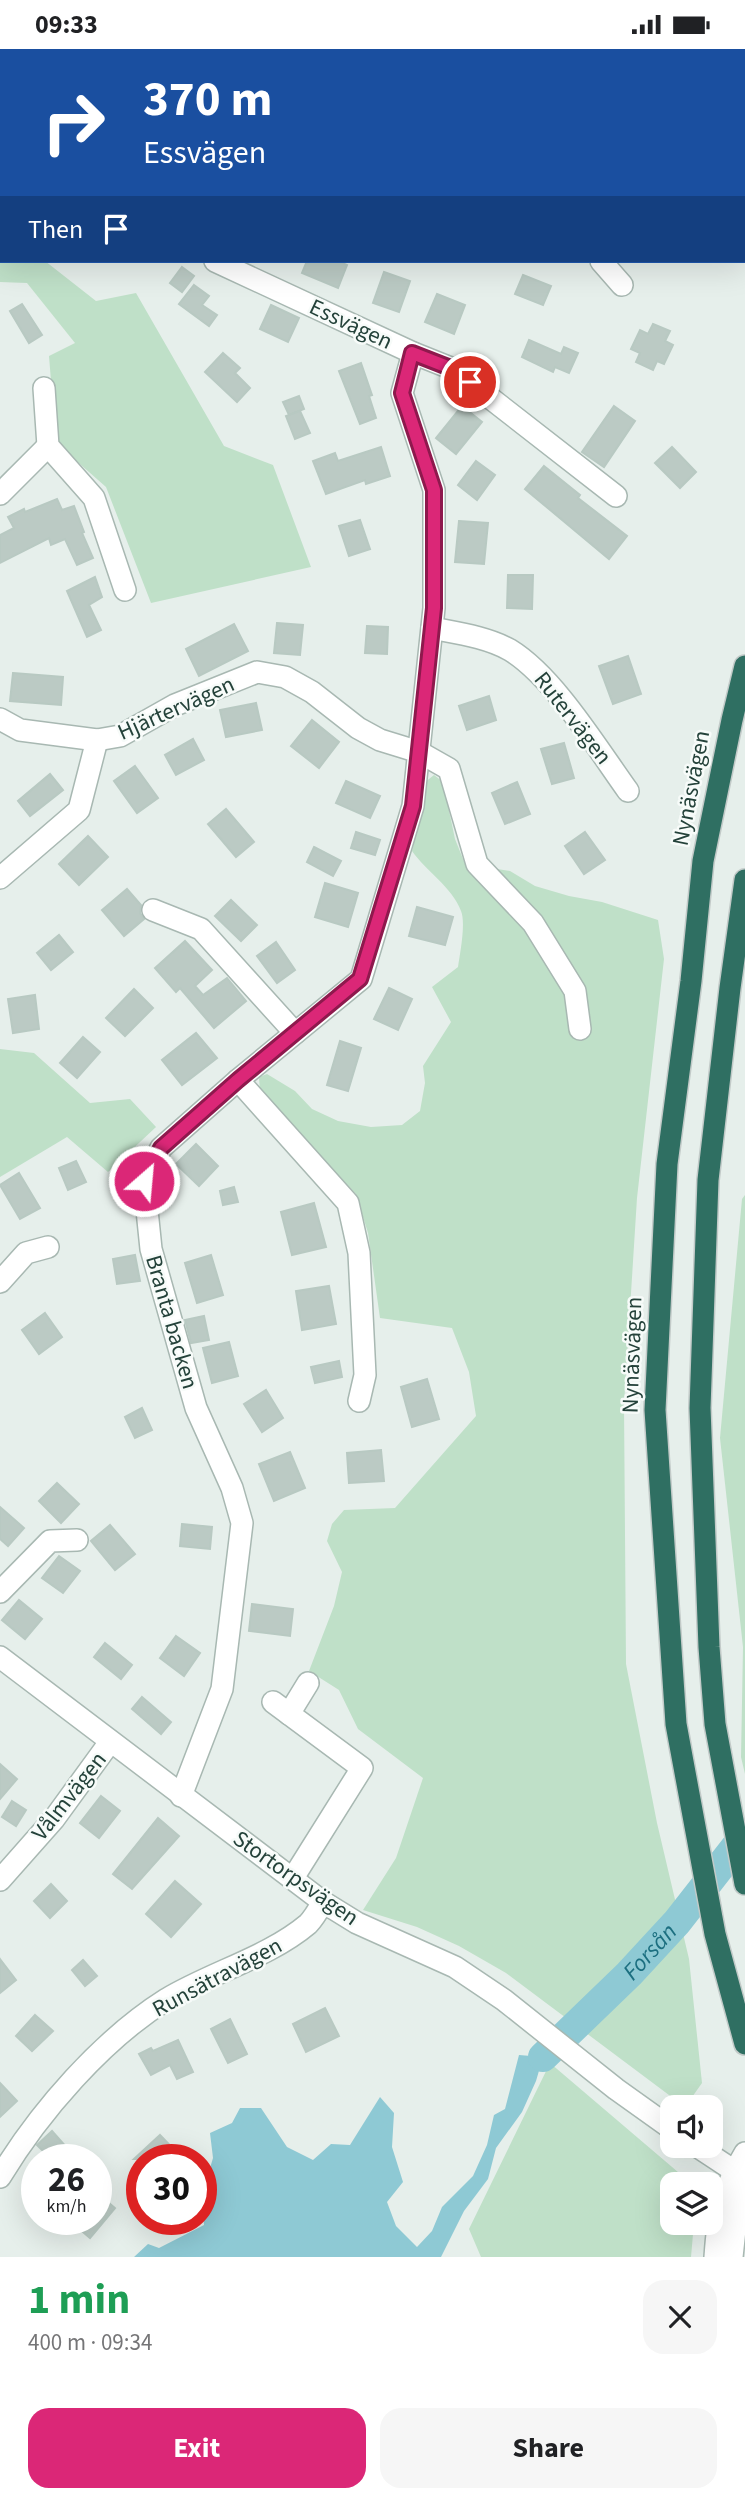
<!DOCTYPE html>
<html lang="en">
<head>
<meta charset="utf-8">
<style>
	body { margin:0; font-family:"Source Sans 3",sans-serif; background:#f6f6f6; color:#202124; height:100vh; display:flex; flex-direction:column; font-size:26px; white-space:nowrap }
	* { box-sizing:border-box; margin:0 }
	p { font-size:23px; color:#757577 }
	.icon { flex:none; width:38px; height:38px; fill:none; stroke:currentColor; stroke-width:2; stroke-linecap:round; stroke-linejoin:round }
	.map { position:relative; height:2208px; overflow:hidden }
	.drawer { display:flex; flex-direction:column; background:#fff; flex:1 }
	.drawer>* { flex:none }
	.top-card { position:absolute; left:0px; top:0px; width:746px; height:214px; box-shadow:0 7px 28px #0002; background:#1a4fa0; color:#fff; overflow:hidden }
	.tools { position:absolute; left:660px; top:2046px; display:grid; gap:14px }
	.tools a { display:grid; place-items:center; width:63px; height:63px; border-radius:14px; background:#fff; box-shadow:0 7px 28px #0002; font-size:35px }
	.speed { position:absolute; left:21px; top:2095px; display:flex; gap:14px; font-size:35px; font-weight:700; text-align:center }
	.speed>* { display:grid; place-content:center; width:91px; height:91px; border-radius:50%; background:#fff; box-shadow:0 7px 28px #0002; line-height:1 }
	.speed small { font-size:18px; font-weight:400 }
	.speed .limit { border:10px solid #d22; background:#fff; color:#111 }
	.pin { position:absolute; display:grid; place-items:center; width:60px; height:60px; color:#fff; margin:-30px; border:4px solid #fff; border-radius:50%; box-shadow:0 2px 7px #0007 }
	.me { position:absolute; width:77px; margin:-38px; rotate:27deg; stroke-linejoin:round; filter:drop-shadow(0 0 5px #0008) }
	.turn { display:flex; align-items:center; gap:24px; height:147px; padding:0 28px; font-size:32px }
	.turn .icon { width:91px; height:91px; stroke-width:2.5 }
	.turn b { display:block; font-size:49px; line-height:60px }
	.then { display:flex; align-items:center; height:66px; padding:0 28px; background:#0003; gap:14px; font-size:26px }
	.round { display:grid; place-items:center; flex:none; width:74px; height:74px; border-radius:21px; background:#f6f6f6 }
	.head { display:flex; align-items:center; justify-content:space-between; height:119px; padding:0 28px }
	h1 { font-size:42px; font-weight:700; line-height:52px; color:#1e9e55 }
	.button { display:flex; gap:14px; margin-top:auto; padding:14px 28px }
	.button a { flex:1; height:80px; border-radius:21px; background:#db2777; color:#fff; font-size:28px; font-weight:700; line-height:80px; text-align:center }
	.button a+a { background:#f6f6f6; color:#202124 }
	.status { display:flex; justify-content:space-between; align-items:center; height:49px; padding:0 35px; background:#fff; direction:ltr }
	.status svg { height:19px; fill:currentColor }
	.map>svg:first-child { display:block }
	.green { fill:#bfe0c8 }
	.water { fill:#8ec9d4 }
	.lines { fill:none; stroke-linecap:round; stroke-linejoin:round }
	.river { stroke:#8ec9d4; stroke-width:30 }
	.building { fill:#bbcac4; stroke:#b8c9c2; stroke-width:2 }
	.minor-casing { stroke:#a8b8b2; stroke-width:24 }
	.highway-casing { stroke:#c2cac8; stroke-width:24 }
	.minor { stroke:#fff; stroke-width:21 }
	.highway { stroke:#2f6f62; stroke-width:21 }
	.route-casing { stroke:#8e194d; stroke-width:18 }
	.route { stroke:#db2777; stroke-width:12 }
	.labels { text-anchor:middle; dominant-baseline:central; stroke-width:5; stroke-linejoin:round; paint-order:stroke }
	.street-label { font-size:23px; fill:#24423a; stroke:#f7fbf9 }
	.water-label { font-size:24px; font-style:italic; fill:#1c6f80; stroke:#f7fbf9 }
</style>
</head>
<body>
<div class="status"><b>09:33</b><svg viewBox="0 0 49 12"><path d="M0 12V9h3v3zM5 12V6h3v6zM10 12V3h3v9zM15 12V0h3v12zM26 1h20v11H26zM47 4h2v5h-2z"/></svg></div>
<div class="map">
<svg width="745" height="2208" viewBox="0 0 745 2208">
	<rect width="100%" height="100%" fill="#e6efeb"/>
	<g class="green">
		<polygon points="0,198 2,198 2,212 45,212 96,252 136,244 224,397 273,416 311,518 151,554 106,438 56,394 49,307 75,294 27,234 0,233"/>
		<path d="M434,726L443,733L455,790L465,815L510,822L535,837L569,847L602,853L658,871L664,910L637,1149L624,1355L626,1615L657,1774L689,1910L702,2034L685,2058L506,1924L459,1897L417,1878L363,1861L396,1809L423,1729L358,1680L339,1641L309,1622L334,1557L342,1523L327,1492L332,1475L344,1461L395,1459L476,1367L469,1323L452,1279L380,1269L368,1184L356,1145L260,1043L259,1028L267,1025L295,1042L312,1060L338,1072L371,1078L402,1076L420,1062L425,1034L423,1017L451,973L432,938L458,918C460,904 466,874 461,862C452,838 426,822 412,802L421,763L424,734Z"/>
		<polygon points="0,1000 34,1004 90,1054 130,1050 156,1078 108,1123 67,1088 0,1128"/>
		<polygon points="745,1146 745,1725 741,1708 743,1598 720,1389 742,1150"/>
		<polygon points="550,2014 692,2135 672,2135 672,2174 694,2174 691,2208 481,2208 469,2180"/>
	</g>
	<polygon class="water" points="519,2006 543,2008 536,2032 522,2063 496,2099 488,2130 464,2162 441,2208 134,2208 148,2195 159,2199 204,2176 202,2146 213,2109 210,2084 232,2074 240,2059 261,2059 287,2098 313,2111 331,2095 350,2096 380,2048 394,2064 392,2098 403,2133 387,2153 396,2177 417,2198 432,2182 442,2158 473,2127 487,2096 494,2066 505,2060"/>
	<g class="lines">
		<path class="river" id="s1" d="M543,2008L629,1925L677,1873L745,1786"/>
	</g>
	<g class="building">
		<polygon points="307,212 338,212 347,216 338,239 302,224"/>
		<polygon points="182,218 194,227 182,243 170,234"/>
		<polygon points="384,223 410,232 399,263 373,254"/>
		<polygon points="523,226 551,237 543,256 515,245"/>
		<polygon points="194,236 209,247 202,256 217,266 209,277 179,255"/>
		<polygon points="437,245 465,256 454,285 425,273"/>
		<polygon points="22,255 42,286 29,294 10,262"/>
		<polygon points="271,256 299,269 288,293 260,280"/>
		<polygon points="653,275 670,282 665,292 673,296 664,315 657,312 653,321 636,313 640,304 631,300 640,281 648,285"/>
		<polygon points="529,291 561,305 564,298 578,304 569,324 555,318 553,323 522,308"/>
		<polygon points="223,304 240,319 235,324 250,339 237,353 205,323"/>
		<polygon points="361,314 372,346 369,347 376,369 360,375 339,322"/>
		<polygon points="299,347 304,360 289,366 283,353"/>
		<polygon points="462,357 482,373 456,405 436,389"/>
		<polygon points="614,357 635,372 604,418 582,403"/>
		<polygon points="300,362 310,384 295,390 286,367"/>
		<polygon points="381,398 390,427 366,435 365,431 326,445 313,412 335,404 338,412"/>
		<polygon points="672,398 696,423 680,439 655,414"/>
		<polygon points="476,412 495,426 477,451 458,436"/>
		<polygon points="544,417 580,446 578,449 627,487 609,510 525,440"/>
		<polygon points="57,450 62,461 74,457 84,483 82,484 93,509 77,516 65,490 51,496 49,489 0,514 0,486 14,479 8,468 24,460 25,463"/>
		<polygon points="360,471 370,500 349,507 339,477"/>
		<polygon points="459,472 488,474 484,515 455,513"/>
		<polygon points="508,526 533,526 532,560 507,559"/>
		<polygon points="95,528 102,548 89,556 101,581 87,588 67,542"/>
		<polygon points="277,574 303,576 300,606 274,604"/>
		<polygon points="234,575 248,602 199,627 186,600"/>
		<polygon points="367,577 388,578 387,605 365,604"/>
		<polygon points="628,607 641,645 613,655 599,617"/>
		<polygon points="13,624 63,628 61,656 10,652"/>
		<polygon points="489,647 496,671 467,681 459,657"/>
		<polygon points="256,654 262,681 226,688 220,661"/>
		<polygon points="312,671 339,693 319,719 291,697"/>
		<polygon points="193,690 204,711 176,726 165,706"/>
		<polygon points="564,694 574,729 552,735 541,700"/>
		<polygon points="135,717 158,749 137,764 114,732"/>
		<polygon points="50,725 63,741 30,767 18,752"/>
		<polygon points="346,732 380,747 370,769 336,754"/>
		<polygon points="517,733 530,765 505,775 492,744"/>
		<polygon points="226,760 254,793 236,808 208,775"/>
		<polygon points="356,783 380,791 375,806 351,799"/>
		<polygon points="585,783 605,811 584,825 565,797"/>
		<polygon points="88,787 108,808 79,836 59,815"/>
		<polygon points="314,798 341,812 333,827 307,813"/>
		<polygon points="325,834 358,844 348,878 315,868"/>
		<polygon points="127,840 141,856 140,864 144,870 124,887 102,861"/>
		<polygon points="231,851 257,876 241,892 215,867"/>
		<polygon points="417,858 453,868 445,896 409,887"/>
		<polygon points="59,886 73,903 51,921 37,904"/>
		<polygon points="185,892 212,921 195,937 203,946 227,929 246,952 214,979 180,939 176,943 155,919"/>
		<polygon points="276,893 295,921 277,934 257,907"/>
		<polygon points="389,939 412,950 398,981 374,970"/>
		<polygon points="134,940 153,959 125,987 106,969"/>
		<polygon points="35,946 39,980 13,984 8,950"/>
		<polygon points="196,984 217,1009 182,1036 162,1011"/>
		<polygon points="83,988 100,1003 77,1029 60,1014"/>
		<polygon points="340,992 361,999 348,1042 327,1036"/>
		<polygon points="196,1095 218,1117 199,1137 176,1115"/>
		<polygon points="76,1112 86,1133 68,1141 59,1119"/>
		<polygon points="19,1124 40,1159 20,1170 0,1136"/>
		<polygon points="234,1138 238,1153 223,1156 220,1142"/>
		<polygon points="314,1154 326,1198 292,1206 281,1163"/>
		<polygon points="135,1206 140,1232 117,1235 113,1210"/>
		<polygon points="211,1206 223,1246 197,1254 185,1214"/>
		<polygon points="329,1237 336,1275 302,1281 296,1242"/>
		<polygon points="45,1264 62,1288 39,1305 22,1281"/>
		<polygon points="204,1267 209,1291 191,1294 185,1271"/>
		<polygon points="229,1293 238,1327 212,1334 203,1299"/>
		<polygon points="339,1312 342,1328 315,1334 311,1318"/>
		<polygon points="427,1330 439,1370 412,1378 401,1338"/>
		<polygon points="266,1341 283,1369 262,1383 244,1355"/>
		<polygon points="142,1359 152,1381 135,1389 125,1368"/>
		<polygon points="381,1401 384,1432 349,1434 347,1404"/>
		<polygon points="290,1403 305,1439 274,1452 259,1415"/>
		<polygon points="57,1434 79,1455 61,1474 39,1452"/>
		<polygon points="0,1458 24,1479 8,1497 0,1490"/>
		<polygon points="182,1475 212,1478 210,1500 180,1497"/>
		<polygon points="110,1476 135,1505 115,1521 91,1492"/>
		<polygon points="59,1507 80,1522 63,1544 42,1529"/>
		<polygon points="19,1551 42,1570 25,1590 2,1571"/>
		<polygon points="252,1555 293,1560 290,1587 249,1582"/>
		<polygon points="176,1587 200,1604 184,1627 160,1609"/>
		<polygon points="105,1594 132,1616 121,1630 94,1608"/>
		<polygon points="142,1648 171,1673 161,1685 132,1660"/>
		<polygon points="0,1715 17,1730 0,1750"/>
		<polygon points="101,1747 120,1762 99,1789 80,1774"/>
		<polygon points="12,1752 26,1761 16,1777 2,1768"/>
		<polygon points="158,1769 179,1787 132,1840 113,1825"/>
		<polygon points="175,1832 201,1855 171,1888 146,1865"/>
		<polygon points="51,1835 67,1852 50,1869 34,1852"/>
		<polygon points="0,1910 16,1931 0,1944"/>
		<polygon points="83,1911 97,1927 85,1937 72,1921"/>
		<polygon points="325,1959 339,1987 306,2003 293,1975"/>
		<polygon points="35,1966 53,1982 32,2002 16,1987"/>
		<polygon points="230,1970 247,2005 228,2014 211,1980"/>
		<polygon points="178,1991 193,2023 177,2030 170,2016 151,2026 139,2005 151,1999 153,2002"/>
		<polygon points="0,2034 17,2052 0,2068"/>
		<polygon points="52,2082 67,2099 54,2110 51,2110 37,2096"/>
		<polygon points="160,2086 183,2110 134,2110"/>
		<polygon points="96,2143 115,2159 90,2189 68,2170 96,2170"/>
	</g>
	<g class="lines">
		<defs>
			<g id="minor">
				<polyline points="345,0 348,2"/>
				<polyline points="0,81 2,83"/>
				<polyline points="215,212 413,304 453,320 616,447"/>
				<polyline points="601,212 622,236"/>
				<polyline points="44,339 48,397 94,449 125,541"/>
				<polyline points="0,445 48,397"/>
				<path d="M432,579C457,584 487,588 510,601C554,628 597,699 628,742"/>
				<polyline points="0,670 20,681 97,691 120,687 175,656 257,623 285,628 312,643 358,679 380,691 419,703 449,720 477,815 533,874 575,942 580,980"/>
				<polyline points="0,829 79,761 97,691"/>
				<polyline points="153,861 201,880 295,984"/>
				<polyline points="238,1031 348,1154 359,1204 365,1326 359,1352"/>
				<polyline points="0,1233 26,1204 48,1198"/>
				<polyline points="0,1543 50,1492 77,1491"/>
				<polyline points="0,1608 323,1853 357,1874 455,1918 504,1951 616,2040 672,2080"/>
				<polyline points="273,1653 362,1719 293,1829"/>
				<polyline points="289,1665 308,1634"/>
				<polyline points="181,1747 222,1640 242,1474 232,1439 196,1359 151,1200 144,1132 161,1099 238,1031 361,930 413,757 434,559 434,441 402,344 413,304"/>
				<polyline points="0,1831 54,1770 110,1693"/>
				<polyline points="695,2096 745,2129"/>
				<path d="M0,2128C40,2062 102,1991 167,1950C212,1923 269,1908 308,1875C314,1869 319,1860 323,1853"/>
				<path d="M715,2208C718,2164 722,2142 745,2104"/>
				<polyline points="732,2208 736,2171 745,2141"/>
			</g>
			<g id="highway">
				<polyline points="745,617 732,671 703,812 691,932 667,1115 655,1361 676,1675 715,1885 745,1995"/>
				<polyline points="745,831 730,939 708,1131 700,1359 709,1598 715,1675 745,1835"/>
			</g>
		</defs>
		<use href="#minor" class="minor-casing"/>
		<use href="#highway" class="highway-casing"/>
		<use href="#minor" class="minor"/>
		<use href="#highway" class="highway"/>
	</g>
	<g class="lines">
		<defs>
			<polyline id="route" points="144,1132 161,1099 238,1031 360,930 413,757 434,559 434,441 402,344 412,304 453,320 470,333"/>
		</defs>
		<use href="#route" class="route-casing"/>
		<use href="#route" class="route"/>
	</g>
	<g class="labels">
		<g class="street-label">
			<text transform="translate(351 275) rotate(25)">Essvägen</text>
			<text transform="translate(176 659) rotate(-24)">Hjärtervägen</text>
			<text transform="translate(573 669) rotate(52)">Rutervägen</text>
			<text transform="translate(691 739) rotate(-79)">Nynäsvägen</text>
			<text transform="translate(172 1273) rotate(74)">Branta backen</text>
			<text transform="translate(632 1306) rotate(-88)">Nynäsvägen</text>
			<text transform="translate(69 1747) rotate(-52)">Vålmvägen</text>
			<text transform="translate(296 1829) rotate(35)">Stortorpsvägen</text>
			<text transform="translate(217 1928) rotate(-28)">Runsätravägen</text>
		</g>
		<g class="water-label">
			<text stroke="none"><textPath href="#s1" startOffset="150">Forsån</textPath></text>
		</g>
	</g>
</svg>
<div class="tools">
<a><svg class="icon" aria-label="sound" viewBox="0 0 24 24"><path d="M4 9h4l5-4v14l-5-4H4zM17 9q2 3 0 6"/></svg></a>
<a><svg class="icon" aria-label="layers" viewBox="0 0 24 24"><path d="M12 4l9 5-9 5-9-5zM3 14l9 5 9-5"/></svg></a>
</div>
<div class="speed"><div>26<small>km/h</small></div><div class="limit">30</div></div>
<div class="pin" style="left:470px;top:333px;background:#d93025"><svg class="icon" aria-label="arrive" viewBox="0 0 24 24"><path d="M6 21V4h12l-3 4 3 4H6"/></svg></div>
<svg class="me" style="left:144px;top:1132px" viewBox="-20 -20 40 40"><circle r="17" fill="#db2777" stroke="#fff" stroke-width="3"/><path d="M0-11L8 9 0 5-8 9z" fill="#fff"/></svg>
<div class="top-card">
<div class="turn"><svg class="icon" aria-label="right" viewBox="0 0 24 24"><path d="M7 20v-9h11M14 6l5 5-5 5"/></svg><div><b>370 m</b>Essvägen</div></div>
<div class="then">Then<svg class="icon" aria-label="arrive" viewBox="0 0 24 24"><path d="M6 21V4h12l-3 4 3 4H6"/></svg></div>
</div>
</div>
<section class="drawer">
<div class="head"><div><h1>1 min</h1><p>400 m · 09:34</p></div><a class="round"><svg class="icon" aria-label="close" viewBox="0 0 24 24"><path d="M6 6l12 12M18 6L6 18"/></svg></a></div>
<div class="button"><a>Exit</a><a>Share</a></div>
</section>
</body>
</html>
